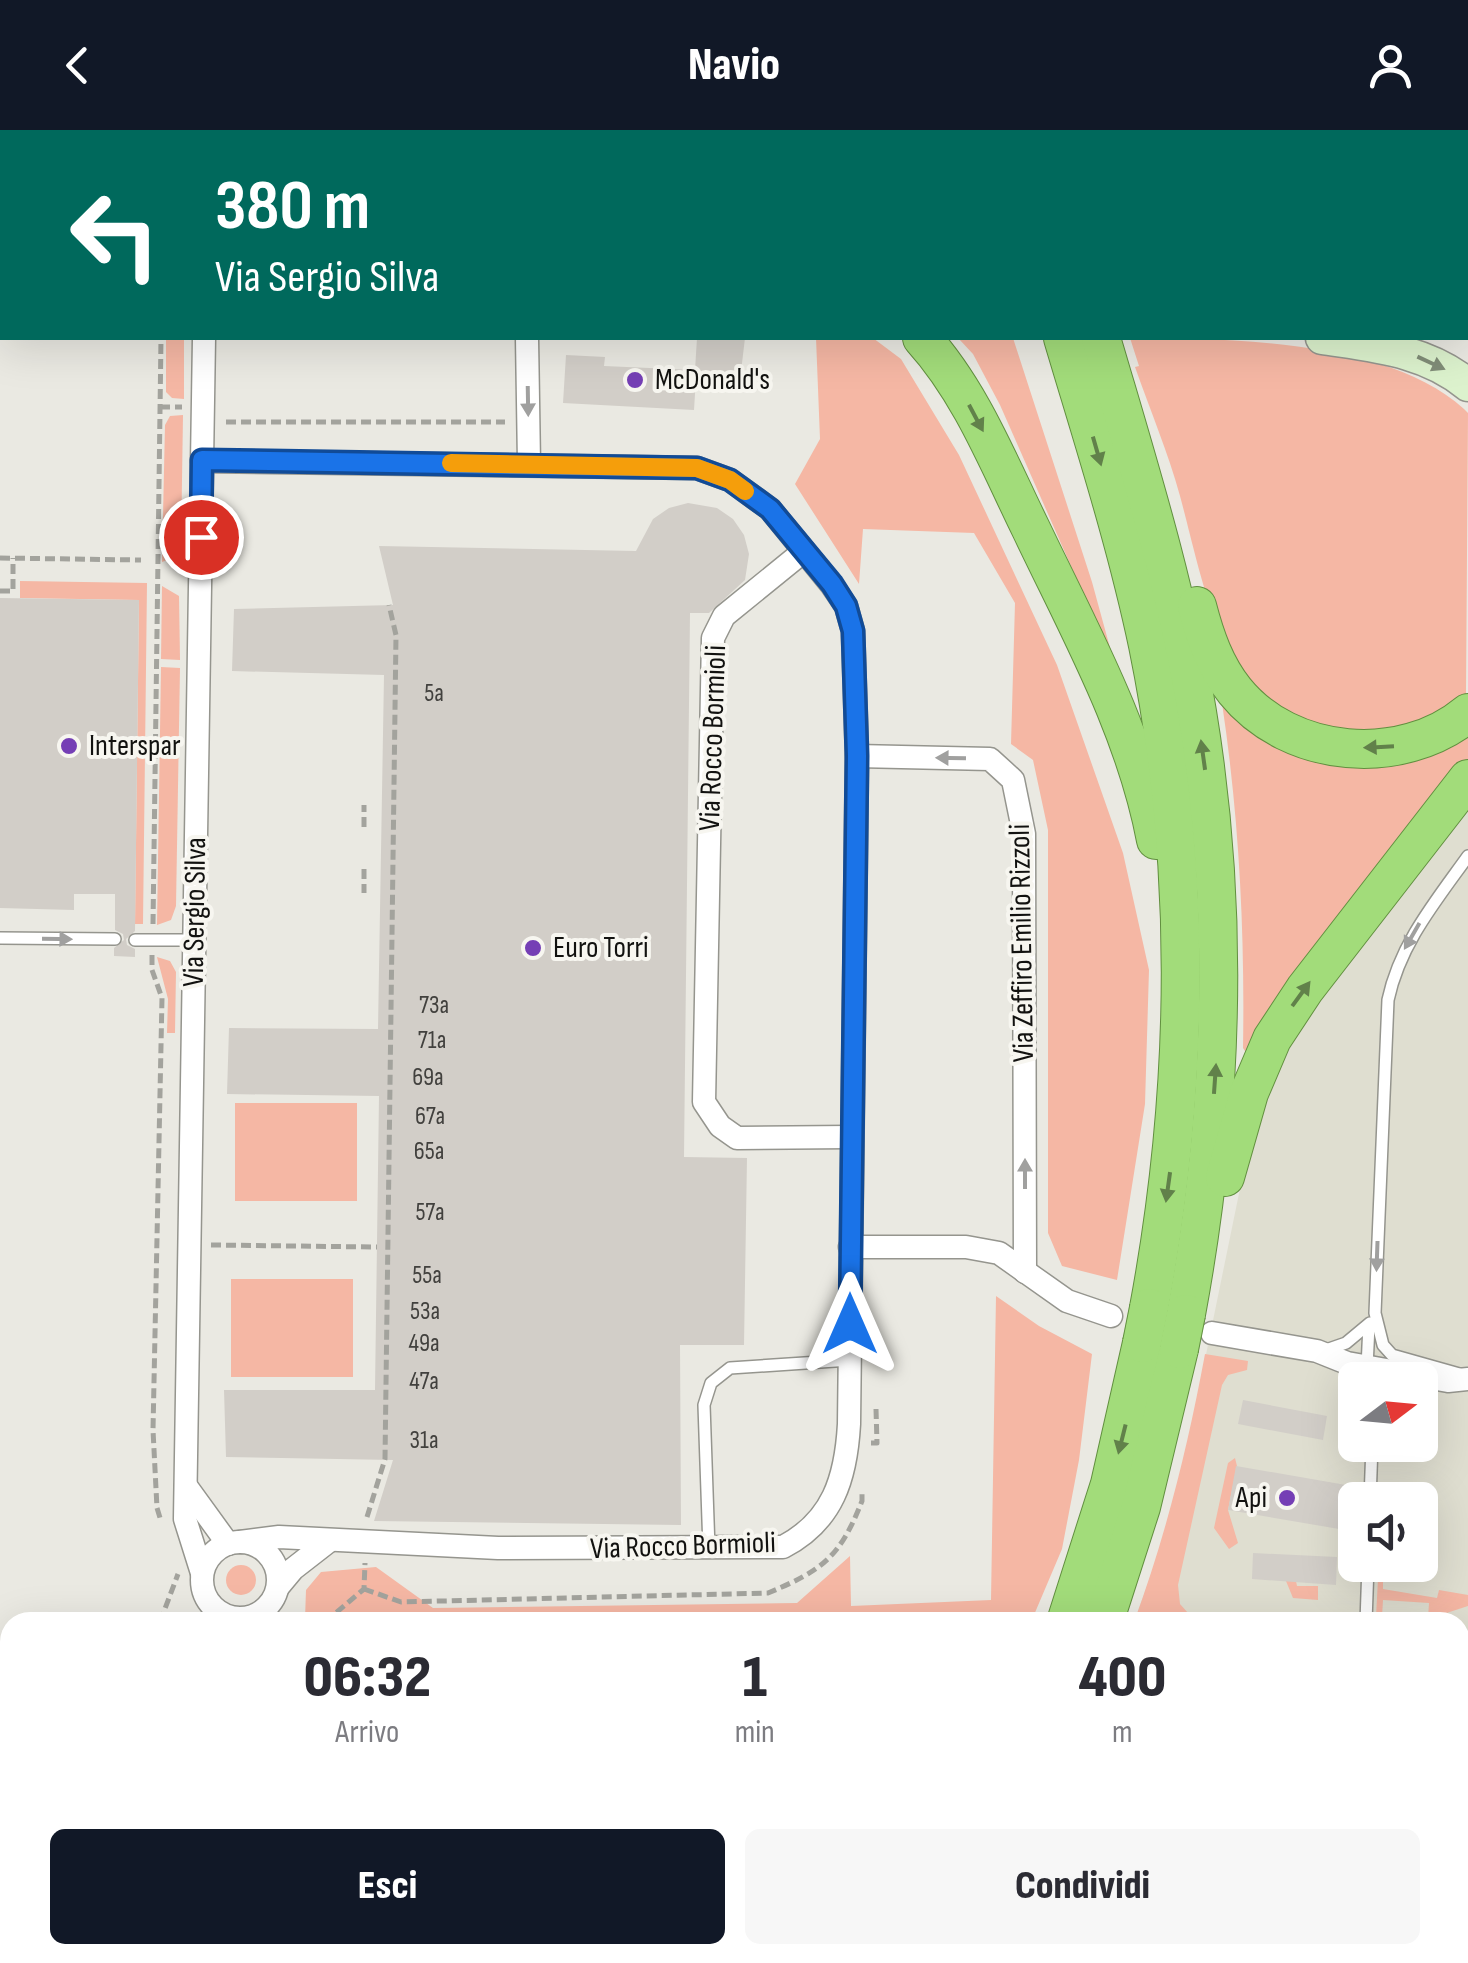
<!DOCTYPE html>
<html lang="it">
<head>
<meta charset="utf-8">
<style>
	body { margin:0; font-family:"Sofia Sans Condensed",sans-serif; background:#f7f7f7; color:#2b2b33; height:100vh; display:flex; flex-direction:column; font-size:38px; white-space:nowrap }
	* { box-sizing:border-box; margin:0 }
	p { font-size:32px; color:#7c7c81 }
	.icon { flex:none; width:55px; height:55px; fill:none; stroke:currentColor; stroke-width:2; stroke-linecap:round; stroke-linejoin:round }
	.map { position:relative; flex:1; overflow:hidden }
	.side { position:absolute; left:0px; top:1482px; width:1470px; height:352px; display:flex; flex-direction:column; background:#fff; border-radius:30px 30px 0 0; box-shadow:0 10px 40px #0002 }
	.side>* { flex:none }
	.top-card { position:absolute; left:0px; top:0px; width:1470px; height:210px; box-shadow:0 10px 40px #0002; background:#00695c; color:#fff; overflow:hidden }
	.needle { width:65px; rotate:74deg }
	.controls { position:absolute; left:1338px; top:1232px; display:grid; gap:20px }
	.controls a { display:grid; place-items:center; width:100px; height:100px; border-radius:15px; background:#fff; box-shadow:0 10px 40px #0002; font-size:50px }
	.pin { position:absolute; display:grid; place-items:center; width:85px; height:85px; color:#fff; margin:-42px; border:5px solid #fff; border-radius:50%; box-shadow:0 2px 10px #0007 }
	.me { position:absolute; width:110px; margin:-55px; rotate:0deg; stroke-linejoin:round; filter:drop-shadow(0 0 8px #0008) }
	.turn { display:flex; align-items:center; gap:35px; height:210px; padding:0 50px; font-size:45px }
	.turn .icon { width:130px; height:130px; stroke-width:2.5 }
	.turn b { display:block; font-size:70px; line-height:85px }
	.eta { display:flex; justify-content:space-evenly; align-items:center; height:170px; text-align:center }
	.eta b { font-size:60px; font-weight:800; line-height:70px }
	.primary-button { display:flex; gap:20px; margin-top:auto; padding:20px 50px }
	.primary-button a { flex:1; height:115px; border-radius:15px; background:#111827; color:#fff; font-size:40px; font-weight:800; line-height:115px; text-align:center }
	.primary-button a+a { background:#f7f7f7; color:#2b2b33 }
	header { display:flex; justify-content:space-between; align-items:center; height:130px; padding:0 50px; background:#111827; color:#fff; font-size:45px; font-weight:800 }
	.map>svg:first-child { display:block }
	.built { fill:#dfded0; fill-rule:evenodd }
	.green { fill:#f5b7a4 }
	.building { fill:#d2cec8 }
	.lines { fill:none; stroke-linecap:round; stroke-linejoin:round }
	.service-casing { stroke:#95958e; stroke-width:14 }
	.minor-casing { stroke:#95958e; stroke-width:25 }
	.tertiary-casing { stroke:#95958e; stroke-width:32 }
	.secondary-casing { stroke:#95958e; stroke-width:35 }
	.trunk-casing { stroke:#618f3f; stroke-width:40 }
	.path { stroke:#a3a39d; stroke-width:5; stroke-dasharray:10 5; stroke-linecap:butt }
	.service { stroke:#fff; stroke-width:11 }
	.minor { stroke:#fff; stroke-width:22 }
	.tertiary { stroke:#fff; stroke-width:30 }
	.secondary { stroke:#dcf2cd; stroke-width:32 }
	.trunk { stroke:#a2dc7a; stroke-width:38 }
	.trunk-bridge-casing { stroke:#618f3f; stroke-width:40; stroke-linecap:butt }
	.trunk-bridge { stroke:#a2dc7a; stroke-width:38 }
	.oneway { fill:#818d78 }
	.oneway2 { fill:#a0a09f }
	.oneway3 { fill:#61814a }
	.route-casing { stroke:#114b97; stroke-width:25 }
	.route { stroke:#1a73e8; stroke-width:18 }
	.slow { stroke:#f59e0b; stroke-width:18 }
	.poi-dot { fill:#753fb5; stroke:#f7f6f0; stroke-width:4 }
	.labels { text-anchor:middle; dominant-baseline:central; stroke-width:8; stroke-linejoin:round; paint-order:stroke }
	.number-label { font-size:25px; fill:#42413e }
	.poi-label { font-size:30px; fill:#121210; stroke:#f7f6f0; text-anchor:start }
	.street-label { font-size:30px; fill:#121210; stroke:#f7f6f0 }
</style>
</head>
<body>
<header><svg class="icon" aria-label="back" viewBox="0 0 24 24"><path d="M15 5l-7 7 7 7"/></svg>Navio<svg class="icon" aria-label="person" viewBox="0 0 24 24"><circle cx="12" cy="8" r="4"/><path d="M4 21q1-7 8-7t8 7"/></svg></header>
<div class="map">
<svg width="1468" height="1833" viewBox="0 0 1468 1833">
	<rect width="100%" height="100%" fill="#eae9e2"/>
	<path class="built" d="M1468,675V1501L1460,1502V1492H1134L1163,1411L1183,1337L1252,1000L1291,898ZM1355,1250H1420V1315H1355ZM1355,1370H1420V1435H1355Z"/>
	<g class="green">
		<polygon points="655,0 939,0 940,2 658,2"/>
		<polygon points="166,208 184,208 184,269 172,268 166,262"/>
		<polygon points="816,208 873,208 901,229 959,325 1057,535 1123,723 1149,840 1145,974 1117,1150 1062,1136 1048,1103 1048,700 1033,630 1011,614 1015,473 974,403 863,399 859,454 795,354 820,309"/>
		<polygon points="958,208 1013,208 1092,452 1115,536 1000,275 973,224"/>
		<path d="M1130,208C1229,208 1389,210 1464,279L1468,283L1466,565C1430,593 1406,600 1361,600C1225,602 1208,469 1180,366C1168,322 1150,280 1135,237L1139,236Z"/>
		<polygon points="183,285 181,413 176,427 162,432 165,295 170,286"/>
		<polygon points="20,451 147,453 143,794 135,794 139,470 20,468"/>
		<polygon points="162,456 179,466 180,530 161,529"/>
		<polygon points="161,537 180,538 176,776 171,790 157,795"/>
		<path d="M1222,573L1271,606L1468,597V631L1247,924L1243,918C1245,802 1239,687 1222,573Z"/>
		<polygon points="157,827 170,831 176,842 175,903 167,903 168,869"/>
		<rect x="235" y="973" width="122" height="98"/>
		<rect x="231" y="1149" width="122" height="98"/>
		<polygon points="996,1166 1039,1196 1092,1224 1079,1330 1062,1419 1031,1492 310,1492 305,1489 306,1460 321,1442 376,1437 433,1478 797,1473 850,1426 851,1476 991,1470"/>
		<path d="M1205,1224L1248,1231L1247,1240L1228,1245L1222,1255L1178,1455L1180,1474L1196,1492H1134C1166,1405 1188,1316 1205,1224Z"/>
		<polygon points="1235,1328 1237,1336 1228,1380 1238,1413 1229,1419 1214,1398 1228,1333"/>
		<circle cx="241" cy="1450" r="15"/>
		<polygon points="1378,1449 1383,1450 1383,1459 1437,1468 1439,1460 1468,1465 1468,1476 1428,1489 1429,1473 1383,1470 1382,1487 1376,1487"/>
		<polygon points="1286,1451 1296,1451 1297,1456 1318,1456 1318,1470 1293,1468"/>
		<polygon points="629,1825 834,1825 817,1833 643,1833"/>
		<polygon points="1024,1825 1274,1825 1274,1827 1264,1833 1025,1833"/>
	</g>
	<g class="building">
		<polygon points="697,208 745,208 740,250 696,248 694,280 563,273 566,225 605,227 604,236 695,240"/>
		<polygon points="688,373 717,378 733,389 744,405 749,424 745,450 709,483 690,483 684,1027 747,1028 744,1215 680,1215 681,1395 374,1391 393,1330 226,1327 224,1260 375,1260 379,966 227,964 229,898 378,899 384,545 232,541 234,479 393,475 379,416 636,421 653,389 669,378"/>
		<polygon points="0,468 139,470 135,801 126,809 127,815 135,819 135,827 114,826 114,818 124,810 123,804 115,800 115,764 74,764 74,780 0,778"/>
		<polygon points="1243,1270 1327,1286 1323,1310 1238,1294"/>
		<polygon points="1236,1336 1346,1355 1339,1399 1228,1380"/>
		<polygon points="1253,1423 1337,1427 1336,1455 1252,1449"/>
	</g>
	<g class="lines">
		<defs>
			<g id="service">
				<polyline points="306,2 307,0"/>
				<polyline points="0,808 115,809"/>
				<polyline points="135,810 195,810"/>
				<polyline points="1323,1221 1346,1213 1370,1193"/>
				<polyline points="1367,1237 1369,1195"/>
				<path d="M1463,1245L1392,1225L1383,1215L1375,1183L1388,870C1400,814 1435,772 1468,726"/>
				<polyline points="1370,1370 1372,1315"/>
				<polyline points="709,1419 704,1275 711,1253 730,1238 850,1230"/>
				<polyline points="1366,1492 1368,1435"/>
			</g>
			<g id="minor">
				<polyline points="204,0 204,2"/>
				<polyline points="225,2 226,0"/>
				<polyline points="527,208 529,334"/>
				<path d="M202,331L697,338L730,350L770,379L831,454L846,476L853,501L857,626L849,1294C846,1348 833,1391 783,1417L498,1418L279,1407L240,1412"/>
				<polyline points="804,421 724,486 713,508 704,972 720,996 737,1008 850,1007"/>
				<polyline points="857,626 990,629 1013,650 1024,704 1025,1142"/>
				<polyline points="850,1117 966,1117 999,1123 1067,1171 1111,1186"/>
				<polyline points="1212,1203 1317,1221 1347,1233 1448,1251 1468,1249"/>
				<polyline points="186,1356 228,1414"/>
				<circle cx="240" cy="1450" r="38"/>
				<polyline points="202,1443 185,1389 204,208"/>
				<polyline points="278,1457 293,1439 329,1411"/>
				<polyline points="258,1833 265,1825"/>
				<polyline points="353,1833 364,1825"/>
				<polyline points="483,1833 484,1825"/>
				<polyline points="1450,1833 1451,1825"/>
			</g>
			<g id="tertiary">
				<polyline points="1460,1527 1468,1526"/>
				<polyline points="1468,1588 1468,1617"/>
			</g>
			<g id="secondary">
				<polyline points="331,0 336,2"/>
				<polyline points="380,0 391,2"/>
				<polyline points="469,0 469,2"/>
				<polyline points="606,0 607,2"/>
				<polyline points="435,2 443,0"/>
				<path d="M1322,208C1374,216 1426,220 1468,255"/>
			</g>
			<g id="trunk">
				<polyline points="1001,0 1002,2"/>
				<polyline points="1040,0 1041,2"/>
				<polyline points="1187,0 1188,2"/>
				<path d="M922,208C971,262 999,334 1031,399C1079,500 1135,599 1156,710"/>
				<path d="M1063,208C1093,309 1126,411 1148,515C1193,735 1190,957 1149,1178"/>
				<path d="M1101,208C1137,331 1176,454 1197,582C1230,782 1223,985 1186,1184"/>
				<path d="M1197,476C1205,507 1215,536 1235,561C1290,629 1402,638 1468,583"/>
				<polyline points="1225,1047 1249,963 1272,909 1305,859 1468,649"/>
				<polyline points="1066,1492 1110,1354 1142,1213"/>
				<polyline points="1104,1492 1141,1377 1179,1219"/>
				<polyline points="1460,1784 1468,1763"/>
				<polyline points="575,1825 582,1833"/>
				<polyline points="608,1825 620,1833"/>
				<polyline points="1014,1825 1016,1833"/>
				<polyline points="844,1833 857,1825"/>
				<polyline points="899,1833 904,1825"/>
				<polyline points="942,1833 946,1825"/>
				<polyline points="1421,1833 1431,1825"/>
			</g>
		</defs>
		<use href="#service" class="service-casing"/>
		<use href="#minor" class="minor-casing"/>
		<use href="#tertiary" class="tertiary-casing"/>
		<use href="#secondary" class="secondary-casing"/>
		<use href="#trunk" class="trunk-casing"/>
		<g class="path">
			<polyline points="715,0 719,2"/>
			<polyline points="160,277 182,277"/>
			<polyline points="226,292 505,292"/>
			<polyline points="0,428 141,430"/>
			<polyline points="0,461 13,461 13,428"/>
			<polyline points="364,697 364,675"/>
			<polyline points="364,739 364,763"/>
			<polyline points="153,794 161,208"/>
			<polyline points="152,825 152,840 162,868 153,1300 157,1378 161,1391"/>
			<polyline points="211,1115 377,1117"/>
			<polyline points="1351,1257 1355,1269"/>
			<polyline points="871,1313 877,1313 876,1279 872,1279"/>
			<polyline points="367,1387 385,1329 396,505 389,475"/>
			<path d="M364,1459L401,1472L768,1463C823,1440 840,1427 862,1371V1364"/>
			<polyline points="160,1492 178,1444"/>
			<polyline points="325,1492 364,1459 365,1433"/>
			<polyline points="1460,1664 1464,1693 1463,1736"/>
		</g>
		<use href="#service" class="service"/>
		<use href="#minor" class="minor"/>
		<use href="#tertiary" class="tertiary"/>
		<use href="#secondary" class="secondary"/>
		<use href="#trunk" class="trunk"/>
		<defs>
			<g id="trunk-bridge">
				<polyline points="1142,1213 1149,1178"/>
				<polyline points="1179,1219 1186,1184"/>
			</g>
		</defs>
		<use href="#trunk-bridge" class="trunk-bridge-casing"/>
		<use href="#trunk-bridge" class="trunk-bridge"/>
	</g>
	<defs><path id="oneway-solid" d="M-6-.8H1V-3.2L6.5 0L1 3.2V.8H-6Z" transform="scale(2.5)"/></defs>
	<use class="oneway" href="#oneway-solid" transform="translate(1431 233) rotate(25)"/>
	<g class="oneway2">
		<use href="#oneway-solid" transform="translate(528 271) rotate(89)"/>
		<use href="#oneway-solid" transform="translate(951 628) rotate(-179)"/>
		<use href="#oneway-solid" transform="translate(1412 806) rotate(120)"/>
		<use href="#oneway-solid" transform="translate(57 809) rotate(1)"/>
		<use href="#oneway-solid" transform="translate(1025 1044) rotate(-90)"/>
		<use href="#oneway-solid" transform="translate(1377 1126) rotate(92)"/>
	</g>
	<g class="oneway3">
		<use href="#oneway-solid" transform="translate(976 288) rotate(62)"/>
		<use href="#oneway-solid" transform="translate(1097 321) rotate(74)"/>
		<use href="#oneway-solid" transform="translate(1379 617) rotate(177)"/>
		<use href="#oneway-solid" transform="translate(1203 625) rotate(-98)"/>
		<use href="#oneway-solid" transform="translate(1301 864) rotate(-54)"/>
		<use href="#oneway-solid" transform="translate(1215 949) rotate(-86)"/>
		<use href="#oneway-solid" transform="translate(1168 1057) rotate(98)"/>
		<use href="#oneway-solid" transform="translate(1122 1309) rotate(104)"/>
	</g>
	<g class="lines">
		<defs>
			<polyline id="route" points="201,407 202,330 697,338 730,350 770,379 832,454 846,476 853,501 857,626 850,1194"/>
		</defs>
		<use href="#route" class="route-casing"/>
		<use href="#route" class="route"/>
		<polyline class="slow" points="451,333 697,338 730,350 745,361"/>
	</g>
	<g class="poi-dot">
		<circle cx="635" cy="250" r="10"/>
		<circle cx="69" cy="616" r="10"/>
		<circle cx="533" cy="818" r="10"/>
		<circle cx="1287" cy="1368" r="10"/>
	</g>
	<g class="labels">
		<g class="number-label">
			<text x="434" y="563">5a</text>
			<text x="434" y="875">73a</text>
			<text x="432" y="910">71a</text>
			<text x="428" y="947">69a</text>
			<text x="430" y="986">67a</text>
			<text x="429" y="1021">65a</text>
			<text x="430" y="1082">57a</text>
			<text x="427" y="1145">55a</text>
			<text x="425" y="1181">53a</text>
			<text x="424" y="1213">49a</text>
			<text x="424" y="1251">47a</text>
			<text x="424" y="1310">31a</text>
		</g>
		<g class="poi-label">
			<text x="655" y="250">McDonald's</text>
			<text x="89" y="616">Interspar</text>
			<text x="553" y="818">Euro Torri</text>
			<text x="1267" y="1368" text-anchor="end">Api</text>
		</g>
		<g class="street-label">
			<text transform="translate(713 608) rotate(-88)">Via Rocco Bormioli</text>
			<text transform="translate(195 782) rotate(-89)">Via Sergio Silva</text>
			<text transform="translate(1022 813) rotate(-91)">Via Zeffiro Emilio Rizzoli</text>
			<text transform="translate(683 1416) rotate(-2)">Via Rocco Bormioli</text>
		</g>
	</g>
</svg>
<div class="controls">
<a><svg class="needle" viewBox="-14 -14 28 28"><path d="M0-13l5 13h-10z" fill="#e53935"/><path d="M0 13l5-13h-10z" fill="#7c7c81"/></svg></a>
<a><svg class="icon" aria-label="sound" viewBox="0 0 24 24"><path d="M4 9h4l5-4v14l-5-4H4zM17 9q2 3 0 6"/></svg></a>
</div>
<div class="pin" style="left:201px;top:407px;background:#d93025"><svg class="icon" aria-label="arrive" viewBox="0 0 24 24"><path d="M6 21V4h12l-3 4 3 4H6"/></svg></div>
<svg class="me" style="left:850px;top:1194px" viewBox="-20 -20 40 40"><path d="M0-17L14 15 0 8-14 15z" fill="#1a73e8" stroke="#fff" stroke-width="4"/></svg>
<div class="top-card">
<div class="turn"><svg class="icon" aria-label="left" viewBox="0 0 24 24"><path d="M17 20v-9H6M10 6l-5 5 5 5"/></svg><div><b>380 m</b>Via Sergio Silva</div></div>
</div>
<section class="side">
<div class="eta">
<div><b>06:32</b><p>Arrivo</p></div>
<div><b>1</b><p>min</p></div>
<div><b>400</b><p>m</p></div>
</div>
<div class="primary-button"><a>Esci</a><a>Condividi</a></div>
</section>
</div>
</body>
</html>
